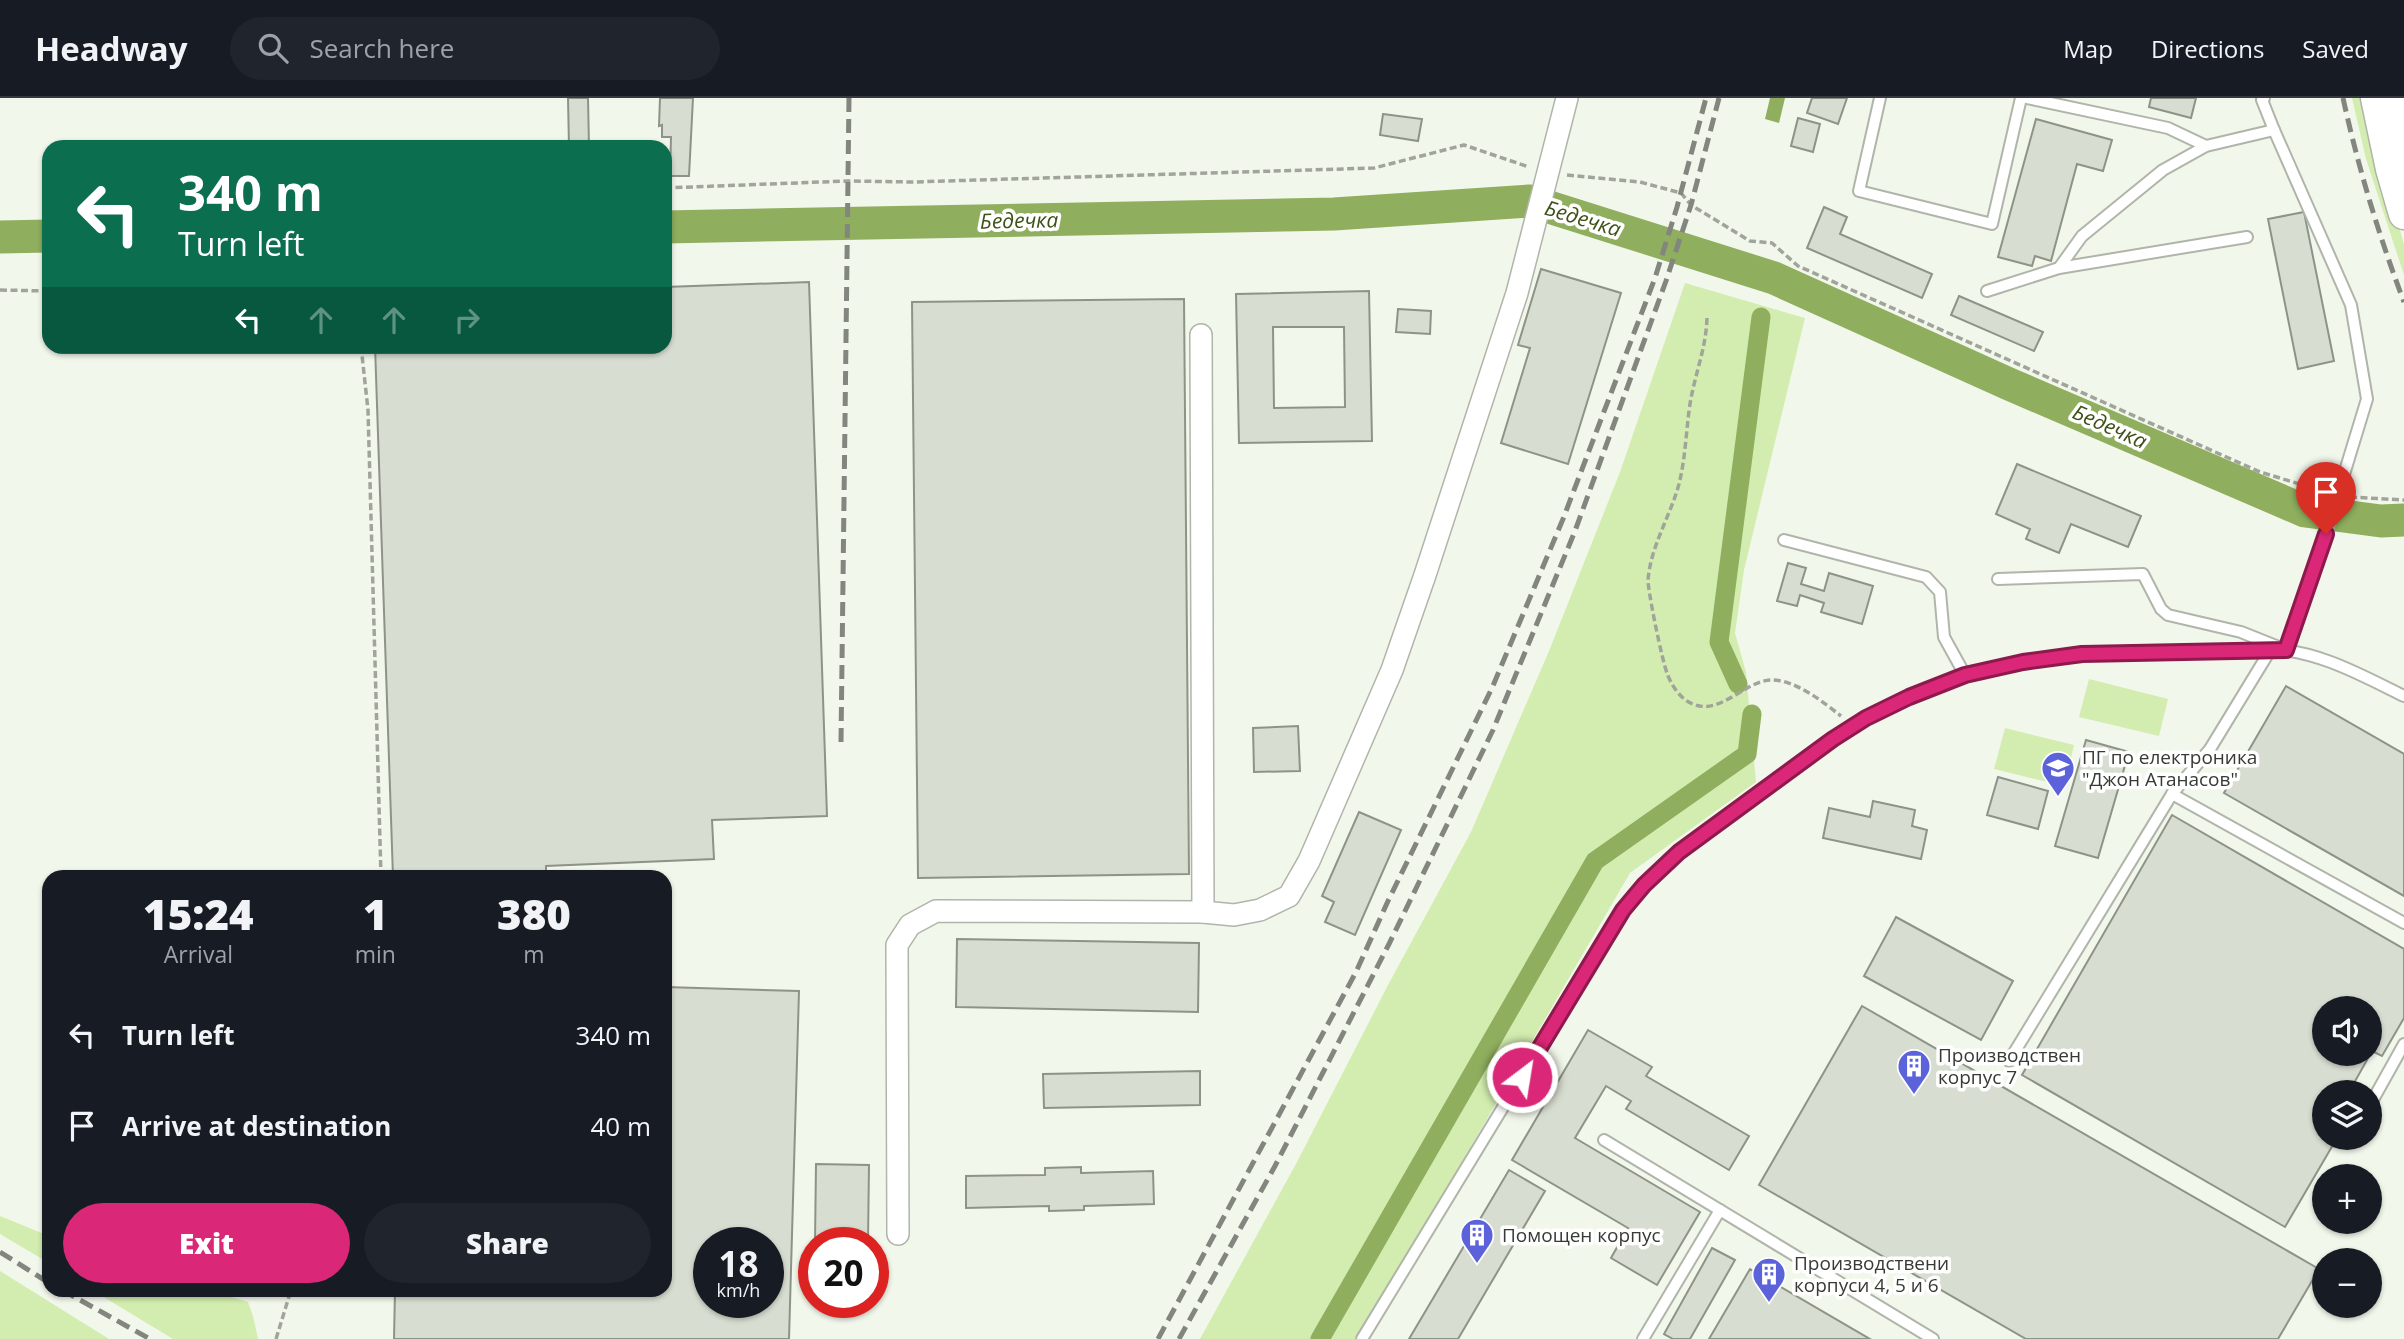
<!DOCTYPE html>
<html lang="en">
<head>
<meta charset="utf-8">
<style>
	body { margin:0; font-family:"Open Sans",sans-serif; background:#20242c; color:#f1f3f6; height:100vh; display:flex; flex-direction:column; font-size:26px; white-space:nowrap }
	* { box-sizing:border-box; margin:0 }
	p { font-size:23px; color:#9ea1a6 }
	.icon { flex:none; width:38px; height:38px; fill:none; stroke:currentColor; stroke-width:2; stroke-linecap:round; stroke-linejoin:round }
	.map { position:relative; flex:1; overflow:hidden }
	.side { position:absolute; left:42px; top:772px; width:630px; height:427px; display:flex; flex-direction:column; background:#171b24; border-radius:21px; box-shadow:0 2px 5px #0004 }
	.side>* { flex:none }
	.guide { position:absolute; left:42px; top:42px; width:630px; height:214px; border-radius:21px; box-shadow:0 2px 5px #0004; background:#0b6e4f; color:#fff; overflow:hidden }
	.fabs { position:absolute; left:2312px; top:898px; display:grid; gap:14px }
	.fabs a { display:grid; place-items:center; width:70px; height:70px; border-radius:50%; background:#171b24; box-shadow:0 2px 5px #0004; font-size:35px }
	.speed { position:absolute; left:693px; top:1129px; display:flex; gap:14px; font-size:35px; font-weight:700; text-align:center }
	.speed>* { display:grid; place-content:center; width:91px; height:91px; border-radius:50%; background:#171b24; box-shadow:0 2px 5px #0004; line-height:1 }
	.speed small { font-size:18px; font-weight:400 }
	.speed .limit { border:10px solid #d22; background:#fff; color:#111 }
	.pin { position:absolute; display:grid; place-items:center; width:60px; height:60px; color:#fff; margin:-72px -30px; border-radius:50% 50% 50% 0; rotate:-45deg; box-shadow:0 0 7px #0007 }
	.pin .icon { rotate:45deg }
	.me { position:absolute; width:77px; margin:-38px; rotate:31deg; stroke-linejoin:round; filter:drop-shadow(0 0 5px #0008) }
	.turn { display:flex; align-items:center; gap:24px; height:147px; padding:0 21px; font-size:32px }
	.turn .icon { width:91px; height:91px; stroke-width:2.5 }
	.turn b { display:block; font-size:49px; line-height:60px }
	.lanes { display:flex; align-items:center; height:66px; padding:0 21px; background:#0003; justify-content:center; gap:35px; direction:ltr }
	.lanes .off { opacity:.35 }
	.eta { display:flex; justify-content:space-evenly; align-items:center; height:119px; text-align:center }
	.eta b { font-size:42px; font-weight:800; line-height:49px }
	.primary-button { display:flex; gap:14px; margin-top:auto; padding:14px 21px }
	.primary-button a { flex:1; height:80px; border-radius:42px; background:#db2777; color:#fff; font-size:28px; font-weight:800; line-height:80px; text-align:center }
	.primary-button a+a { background:#20242c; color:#f1f3f6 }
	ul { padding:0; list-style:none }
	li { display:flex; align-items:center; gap:21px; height:91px; padding:0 21px }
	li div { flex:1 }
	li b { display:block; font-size:26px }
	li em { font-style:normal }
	header { display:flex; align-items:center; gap:42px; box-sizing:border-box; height:98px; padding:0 35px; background:#171b24; border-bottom:2px solid #363941 }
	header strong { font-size:33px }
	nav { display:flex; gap:38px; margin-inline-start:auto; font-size:24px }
	.search { width:490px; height:63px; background:#20242c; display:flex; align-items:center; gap:18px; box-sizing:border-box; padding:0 24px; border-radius:38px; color:#9ea1a6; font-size:26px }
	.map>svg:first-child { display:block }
	.green { fill:#d3edb0 }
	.water { fill:#8fae5e }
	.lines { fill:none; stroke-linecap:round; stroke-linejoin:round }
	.canal { stroke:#8fae5e; stroke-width:19 }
	.river { stroke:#8fae5e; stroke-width:33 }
	.building { fill:#d8ddd1; stroke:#8e9388; stroke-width:2; fill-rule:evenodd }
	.lane-casing { stroke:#b0b5aa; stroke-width:14 }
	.street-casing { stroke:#b0b5aa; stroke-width:24 }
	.secondary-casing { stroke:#b0b5aa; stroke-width:33 }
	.path { stroke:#a0a49b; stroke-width:3.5; stroke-dasharray:7 3.5; stroke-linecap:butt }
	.lane { stroke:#fff; stroke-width:10 }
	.street { stroke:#fff; stroke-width:21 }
	.secondary { stroke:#fff; stroke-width:30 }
	.rail { stroke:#83867e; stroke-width:5; stroke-dasharray:14 7; stroke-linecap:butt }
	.route-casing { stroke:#8e194d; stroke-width:18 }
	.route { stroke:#db2777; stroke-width:12 }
	.labels { text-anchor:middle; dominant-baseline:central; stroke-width:7; stroke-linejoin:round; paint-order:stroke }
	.poi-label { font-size:19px; fill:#383a35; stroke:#fff; text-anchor:start }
	.water-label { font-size:21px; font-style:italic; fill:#3e5218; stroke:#fff }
</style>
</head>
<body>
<header>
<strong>Headway</strong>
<div class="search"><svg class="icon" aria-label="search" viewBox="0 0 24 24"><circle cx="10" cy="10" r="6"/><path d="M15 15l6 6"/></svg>Search here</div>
<nav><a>Map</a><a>Directions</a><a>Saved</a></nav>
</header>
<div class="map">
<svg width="2404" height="1241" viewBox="0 0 2404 1241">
	<rect width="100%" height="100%" fill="#f2f7eb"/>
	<g class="green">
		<polygon points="2352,0 2367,0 2381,63 2404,147 2404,177 2366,61"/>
		<polygon points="1685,185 1805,220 1744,472 1735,535 1746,574 1756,684 1630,775 1359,1241 1200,1241 1297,1064 1388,887 1471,734 1549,553 1620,374"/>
		<polygon points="2089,581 2168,601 2159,638 2079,619"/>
		<polygon points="2005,630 2074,647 2064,688 1994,671"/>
		<polygon points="0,1118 49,1138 49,1165 0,1136"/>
		<polygon points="0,1173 109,1241 0,1241"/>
		<polygon points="92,1192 209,1192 248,1204 253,1218 258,1241 173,1241"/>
	</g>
	<polygon class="water" points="1770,0 1785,0 1779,25 1765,21"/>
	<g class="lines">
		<g class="canal">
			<polyline points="1738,586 1719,544 1761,219"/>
			<polyline points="1320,1241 1595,763 1747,656 1752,616"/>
		</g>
		<g class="river">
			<polyline points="665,129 1334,116 1530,103 1774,180 2009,286 2305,413 2381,423 2404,422"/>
			<polyline points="0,139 49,138"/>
		</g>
	</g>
	<g class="building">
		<polygon points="568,0 588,0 589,49 569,49"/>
		<polygon points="660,0 693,0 689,78 670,78 671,39 662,39 662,27 659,28"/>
		<polygon points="1812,0 1847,0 1838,26 1807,15"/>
		<polygon points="2151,0 2196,0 2191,20 2149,9"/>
		<polygon points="1383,16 1422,21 1418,43 1380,37"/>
		<polygon points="1798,20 1820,26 1813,54 1791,48"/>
		<polygon points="2036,21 2112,42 2103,73 2077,66 2051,163 2035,158 2032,168 1998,159"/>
		<polygon points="1824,109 1847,119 1840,136 1932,176 1922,200 1807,150"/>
		<polygon points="2304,114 2334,263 2298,271 2268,121"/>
		<polygon points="1541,171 1621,195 1568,366 1501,345 1530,250 1518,247"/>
		<polygon points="809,184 827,718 712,722 714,761 546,768 546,779 393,779 375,248 665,248 665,189"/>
		<path d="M1369,193L1372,343L1239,345L1236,196ZM1273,229H1344L1345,309L1274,310Z"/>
		<polygon points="1959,198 2043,234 2034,253 1951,217"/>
		<polygon points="1184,201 1189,776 918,780 912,204"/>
		<polygon points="1398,211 1431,213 1430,236 1396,234"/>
		<polygon points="2017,366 2141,418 2128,449 2071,426 2059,455 2026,441 2030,431 1996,416"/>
		<polygon points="1788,465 1806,470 1801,486 1824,493 1829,475 1873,488 1862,526 1821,514 1824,505 1800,497 1797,508 1777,503"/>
		<polygon points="2286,588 2404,656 2404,798 2224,695"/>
		<polygon points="1298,628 1300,673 1254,674 1253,630"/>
		<polygon points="2086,642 2129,654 2098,760 2055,748"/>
		<polygon points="1998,679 2048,693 2038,731 1987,717"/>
		<polygon points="1873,703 1915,712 1912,728 1927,732 1921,761 1823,740 1829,710 1870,719"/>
		<polygon points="1359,714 1401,732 1355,837 1325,824 1334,804 1322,798"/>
		<path d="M2172,717L2404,851V920L2382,958L2372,953L2349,994H2324V1040H2337L2285,1129L2022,977ZM2324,910H2370V956H2324Z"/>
		<polygon points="1896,819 2013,883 1981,942 1864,878"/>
		<polygon points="957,841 1199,845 1198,914 956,909"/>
		<path d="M665,889L799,893L789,1241H394L395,1192H665ZM709,1144H768V1204H709Z"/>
		<polygon points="1862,908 2319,1171 2278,1241 2026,1241 1759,1087"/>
		<polygon points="1588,932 1652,969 1646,978 1749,1038 1729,1072 1626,1011 1631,1003 1606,988 1575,1040 1700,1114 1657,1187 1611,1160 1628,1130 1512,1062"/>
		<polygon points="1200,973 1200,1007 1044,1010 1043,976"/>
		<polygon points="816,1066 869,1067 868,1144 815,1144"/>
		<polygon points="1081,1069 1081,1075 1153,1073 1154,1106 1084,1108 1084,1112 1049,1113 1049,1108 966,1110 966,1078 1045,1077 1045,1070"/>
		<polygon points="1509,1072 1545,1093 1458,1241 1409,1241"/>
		<polygon points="1712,1150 1735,1162 1690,1241 1673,1241 1664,1236"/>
		<polygon points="1750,1171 1870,1241 1709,1241"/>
	</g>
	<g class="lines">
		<defs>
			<g id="lane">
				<polyline points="1880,0 1859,93 1992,126 2021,0"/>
				<polyline points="2027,0 2168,30 2206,48"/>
				<polyline points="2264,0 2262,2 2274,32"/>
				<polyline points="2059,170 2247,139"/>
				<polyline points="1987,193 2059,170 2082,138 2163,72 2206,48 2274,32 2351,207 2367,301 2320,455 2286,552 2241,534 2168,517 2161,511 2143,476 1998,481"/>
				<polyline points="1784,442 1926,479 1940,494 1944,539 1965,577"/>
				<polyline points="2172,696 2404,825"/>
				<polyline points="2009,963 2172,696 2210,651 2271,551"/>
				<polyline points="2370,1007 2404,946"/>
				<polyline points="1604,1042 1933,1241"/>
				<path d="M1362,1241L1623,812L1644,787L1679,754L1833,641L1866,620L1909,599L1965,577L2023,564L2082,556L2271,551C2319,553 2361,577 2404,598"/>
				<polyline points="1643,1241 1720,1112"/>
			</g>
			<g id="street">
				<polyline points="1201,237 1203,814"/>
				<polyline points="898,1136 897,847 910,827 936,813 1203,814 1234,817 1260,812 1289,798 1309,763 1392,572 1425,477 1517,195 1567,0"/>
			</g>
			<g id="secondary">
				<polyline points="2376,0 2391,71 2404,116"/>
				<polyline points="2404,0 2402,6 2404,44"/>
			</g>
		</defs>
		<use href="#lane" class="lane-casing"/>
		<use href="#street" class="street-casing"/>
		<use href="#secondary" class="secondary-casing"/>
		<g class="path">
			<polyline points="1567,77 1640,84 1681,95 1691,107 1750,143 1772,145 1798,168 2260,374 2326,394"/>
			<polyline points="665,90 847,83 913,84 1374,70 1464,47 1529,69"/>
			<polyline points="0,192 49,193"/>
			<path d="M1707,220C1706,253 1693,280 1689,313C1686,337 1685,362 1679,386C1670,419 1651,447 1648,482C1648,494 1662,562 1667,575C1671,587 1681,602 1693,606C1721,618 1745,582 1772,582C1796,582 1823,604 1841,618"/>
			<polyline points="361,248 368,312 381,779"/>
			<polyline points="2350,399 2404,402"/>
			<polyline points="276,1241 291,1192"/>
		</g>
		<use href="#lane" class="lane"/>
		<use href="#street" class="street"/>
		<use href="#secondary" class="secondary"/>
		<g class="rail">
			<path d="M2343,0C2358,69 2379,138 2404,204"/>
			<polyline points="841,644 849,0"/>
			<polyline points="0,1154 49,1185"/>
			<polyline points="62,1192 150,1241"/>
			<polyline points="1158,1241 1356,874 1388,803 1492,590 1563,421 1655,180 1677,109 1706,0"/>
			<polyline points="1179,1241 1275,1068 1389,846 1493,632 1575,433 1666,183 1691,107 1719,0"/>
		</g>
	</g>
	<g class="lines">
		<defs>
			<polyline id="route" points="1522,979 1623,812 1644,787 1679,754 1833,641 1866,620 1909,599 1965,577 2023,564 2082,556 2286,552 2326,436"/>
		</defs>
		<use href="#route" class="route-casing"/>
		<use href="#route" class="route"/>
	</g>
	<defs>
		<symbol id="school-pin" viewBox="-11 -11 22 30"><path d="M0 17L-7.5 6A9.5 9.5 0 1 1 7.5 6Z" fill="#5b62da" stroke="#fff"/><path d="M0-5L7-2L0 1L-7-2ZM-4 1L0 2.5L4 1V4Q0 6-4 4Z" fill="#fff"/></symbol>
		<symbol id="building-pin" viewBox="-11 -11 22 30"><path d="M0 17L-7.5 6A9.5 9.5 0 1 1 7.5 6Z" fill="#5b62da" stroke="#fff"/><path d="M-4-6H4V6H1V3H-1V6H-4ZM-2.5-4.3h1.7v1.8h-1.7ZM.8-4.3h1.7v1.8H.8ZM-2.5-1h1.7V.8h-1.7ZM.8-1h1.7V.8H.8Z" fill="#fff"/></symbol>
	</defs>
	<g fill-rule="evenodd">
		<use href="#school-pin" x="2039" y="651" width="38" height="52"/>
		<use href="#building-pin" x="1895" y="949" width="38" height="52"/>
		<use href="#building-pin" x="1458" y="1118" width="38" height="52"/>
		<use href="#building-pin" x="1750" y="1157" width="38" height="52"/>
	</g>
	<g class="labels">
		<g class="poi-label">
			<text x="2082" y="659">ПГ по електроника<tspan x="2082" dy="22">"Джон Атанасов"</tspan></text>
			<text x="1938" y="957">Производствeн<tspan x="1938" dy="22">корпус 7</tspan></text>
			<text x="1502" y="1137">Помощен корпус</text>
			<text x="1794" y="1165">Производствени<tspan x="1794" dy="22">корпуси 4, 5 и 6</tspan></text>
		</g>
		<g class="water-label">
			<text transform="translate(1583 120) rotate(17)">Бедечка</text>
			<text transform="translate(1019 122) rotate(-1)">Бедечка</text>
			<text transform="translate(2110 328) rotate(24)">Бедечка</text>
		</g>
	</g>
</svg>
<div class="fabs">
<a><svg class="icon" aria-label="sound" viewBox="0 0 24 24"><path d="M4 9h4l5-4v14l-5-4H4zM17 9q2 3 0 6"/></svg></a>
<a><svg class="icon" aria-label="layers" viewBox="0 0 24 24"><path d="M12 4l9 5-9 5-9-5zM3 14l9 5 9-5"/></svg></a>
<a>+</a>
<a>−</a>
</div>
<div class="speed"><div>18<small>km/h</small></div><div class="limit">20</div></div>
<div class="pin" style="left:2326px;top:436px;background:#d93025"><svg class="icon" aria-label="arrive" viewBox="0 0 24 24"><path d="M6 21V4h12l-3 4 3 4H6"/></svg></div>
<svg class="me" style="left:1522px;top:979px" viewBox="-20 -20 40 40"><circle r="17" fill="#db2777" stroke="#fff" stroke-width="3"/><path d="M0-11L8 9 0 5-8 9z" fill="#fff"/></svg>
<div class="guide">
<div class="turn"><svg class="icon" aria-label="left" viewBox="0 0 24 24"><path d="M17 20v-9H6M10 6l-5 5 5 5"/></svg><div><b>340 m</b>Turn left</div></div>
<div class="lanes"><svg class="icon" aria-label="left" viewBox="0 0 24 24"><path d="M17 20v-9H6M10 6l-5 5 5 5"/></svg><svg class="icon off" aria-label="ahead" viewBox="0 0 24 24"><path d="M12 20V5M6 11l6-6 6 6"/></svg><svg class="icon off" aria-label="ahead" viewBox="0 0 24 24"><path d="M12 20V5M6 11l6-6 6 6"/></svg><svg class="icon off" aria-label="right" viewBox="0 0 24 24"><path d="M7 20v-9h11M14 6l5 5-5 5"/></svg></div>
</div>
<section class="side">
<div class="eta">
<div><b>15:24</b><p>Arrival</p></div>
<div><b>1</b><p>min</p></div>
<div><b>380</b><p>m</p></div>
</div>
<ul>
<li><svg class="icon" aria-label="left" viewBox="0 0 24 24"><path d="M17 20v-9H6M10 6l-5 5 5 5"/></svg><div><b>Turn left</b></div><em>340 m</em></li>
<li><svg class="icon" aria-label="arrive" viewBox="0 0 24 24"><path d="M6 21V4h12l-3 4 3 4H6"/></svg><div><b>Arrive at destination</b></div><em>40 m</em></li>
</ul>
<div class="primary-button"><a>Exit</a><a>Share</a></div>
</section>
</div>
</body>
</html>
